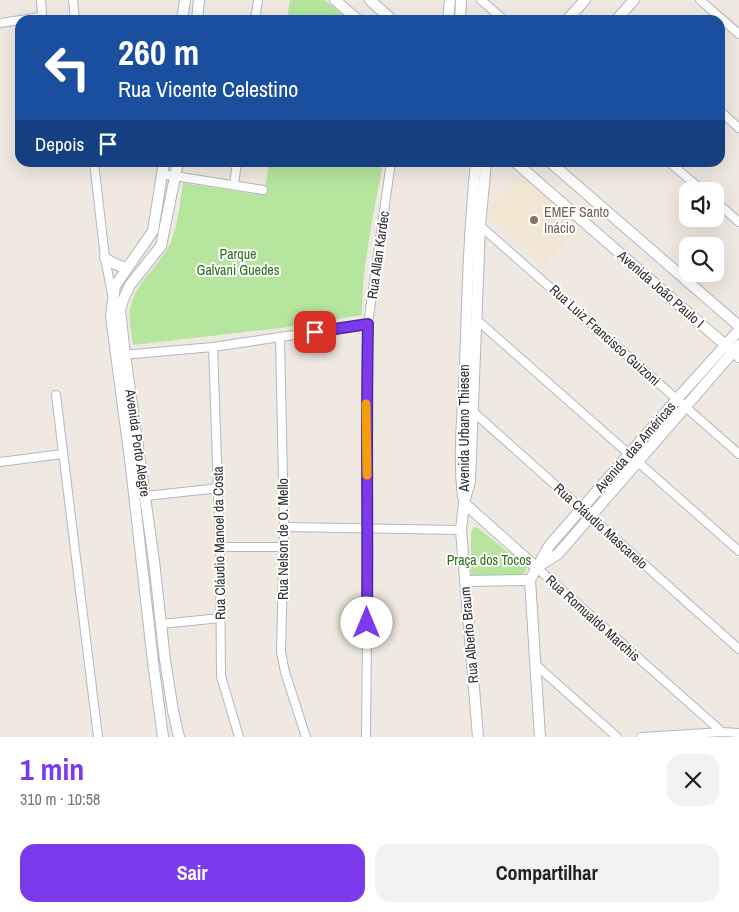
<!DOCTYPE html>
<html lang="pt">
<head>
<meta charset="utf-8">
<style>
	body { margin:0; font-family:"Archivo Narrow",sans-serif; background:#f2f2f2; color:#202124; height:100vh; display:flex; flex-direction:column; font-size:19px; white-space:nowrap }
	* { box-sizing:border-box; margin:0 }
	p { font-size:16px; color:#757577 }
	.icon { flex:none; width:28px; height:28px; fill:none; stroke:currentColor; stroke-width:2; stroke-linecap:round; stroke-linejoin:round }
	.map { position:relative; height:737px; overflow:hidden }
	.drawer { display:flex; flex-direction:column; background:#fff; flex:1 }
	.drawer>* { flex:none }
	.banner { position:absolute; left:15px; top:15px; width:710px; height:152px; border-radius:15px; box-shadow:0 5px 20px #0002; background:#1a4fa0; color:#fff; overflow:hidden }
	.fabs { position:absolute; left:679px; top:182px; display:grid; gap:10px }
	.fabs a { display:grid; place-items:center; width:45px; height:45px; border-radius:10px; background:#fff; box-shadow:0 5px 20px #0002; font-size:25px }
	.pin { position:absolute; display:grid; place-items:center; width:42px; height:42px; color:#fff; margin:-21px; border-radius:10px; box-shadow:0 2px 8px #0006 }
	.me { position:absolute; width:55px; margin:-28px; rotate:0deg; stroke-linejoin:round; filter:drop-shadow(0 0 4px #0008) }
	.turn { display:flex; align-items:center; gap:18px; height:105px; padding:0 20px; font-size:22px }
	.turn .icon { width:65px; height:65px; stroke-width:2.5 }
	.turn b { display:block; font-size:35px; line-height:42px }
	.then { display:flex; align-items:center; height:48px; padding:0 20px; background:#0003; gap:10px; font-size:19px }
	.round { display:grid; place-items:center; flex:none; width:52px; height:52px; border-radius:15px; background:#f2f2f2 }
	.summary { display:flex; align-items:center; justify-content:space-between; height:85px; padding:0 20px }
	h1 { font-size:30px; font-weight:700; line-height:38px; color:#7c3aed }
	.primary-button { display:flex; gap:10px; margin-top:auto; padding:10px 20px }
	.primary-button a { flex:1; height:58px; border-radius:15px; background:#7c3aed; color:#fff; font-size:20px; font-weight:700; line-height:58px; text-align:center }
	.primary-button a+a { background:#f2f2f2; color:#202124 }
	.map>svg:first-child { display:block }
	.education { fill:#f0e6d1 }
	.green { fill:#b6e59e }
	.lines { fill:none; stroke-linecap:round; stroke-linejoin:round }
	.street-casing { stroke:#b4b7c1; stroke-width:10 }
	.secondary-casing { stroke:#b4b7c1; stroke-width:12 }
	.street { stroke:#fff; stroke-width:8 }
	.secondary { stroke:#fff; stroke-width:10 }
	.route-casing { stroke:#51269a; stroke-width:12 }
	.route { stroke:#7c3aed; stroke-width:9 }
	.slow { stroke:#f59e0b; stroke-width:9 }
	.education-dot { fill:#8d6e63; stroke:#fff; stroke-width:2 }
	.labels { text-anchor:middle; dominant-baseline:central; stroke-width:4; stroke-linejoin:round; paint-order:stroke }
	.education-label { font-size:14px; fill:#785e54; stroke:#fff; text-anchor:start }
	.park-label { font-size:14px; fill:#2c6e1b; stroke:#fff }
	.street-label { font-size:14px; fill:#2e2e2e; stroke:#fff }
</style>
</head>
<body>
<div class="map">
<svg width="739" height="737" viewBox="0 0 739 737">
	<rect width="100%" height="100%" fill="#efe9e1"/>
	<polygon class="education" points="521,173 580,225 544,265 489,215 488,208"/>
	<g class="green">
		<polygon points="290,0 325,0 348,20 287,20"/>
		<path d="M269,163H383C374,213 362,263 362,315L281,328L133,345C132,334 128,321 130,310C134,283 159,267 170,244C178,226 180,202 183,183L261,195L266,183Z"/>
		<polygon points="473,527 478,528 527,567 523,576 471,577 471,534"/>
	</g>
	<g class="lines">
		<defs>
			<g id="street">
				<polyline points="73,0 75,20"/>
				<polyline points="481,0 504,20"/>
				<polyline points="700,0 739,34"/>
				<polyline points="21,20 40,17 42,13 41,0"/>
				<polyline points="255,20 258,0"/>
				<polyline points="0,23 20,20"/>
				<polyline points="720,111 739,128"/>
				<polyline points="94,162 105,258 112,294"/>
				<polyline points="669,162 703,191"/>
				<polyline points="162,174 263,190"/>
				<polyline points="234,185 237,162"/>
				<polyline points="715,201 739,222"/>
				<polyline points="478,224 739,454"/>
				<polyline points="477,320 739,551"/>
				<polyline points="280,338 284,527 281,652 285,672 306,737"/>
				<polyline points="213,347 220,547 221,676 239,737"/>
				<polyline points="122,355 213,347 368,324"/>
				<polyline points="56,395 98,737"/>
				<polyline points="470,409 739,649"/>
				<polyline points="0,462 62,454"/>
				<polyline points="146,496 219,488"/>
				<polyline points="284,527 461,530"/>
				<polyline points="220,547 283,547"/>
				<polyline points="537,568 722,732"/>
				<polyline points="161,624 221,618"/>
				<polyline points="536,665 617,737"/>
				<polyline points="366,737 368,528 366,420 368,324 391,162"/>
				<polyline points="641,737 722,732 739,733"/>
			</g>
			<g id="secondary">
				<polyline points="335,0 358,20"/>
				<polyline points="370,0 392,20"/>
				<polyline points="182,20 185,0"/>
				<polyline points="197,20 199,0"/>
				<polyline points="448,20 450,0"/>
				<polyline points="460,20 461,0"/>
				<polyline points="567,20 585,0"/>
				<polyline points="616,20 634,0"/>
				<polyline points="178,162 161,246 130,285 123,300 120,310 125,355 154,561 165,660 173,711 179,737"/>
				<polyline points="515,162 739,357"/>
				<polyline points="550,162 739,326"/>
				<path d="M105,258C112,263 118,266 127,268L130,264"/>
				<path d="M463,497C458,455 463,410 465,368C467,299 469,231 476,162"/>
				<polyline points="464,503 537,568"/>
				<polyline points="539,566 558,554 739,345"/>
				<polyline points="465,581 530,580"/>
				<polyline points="163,737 153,662 131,467 111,316 115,286 153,231 164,162"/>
				<polyline points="478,737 461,530 464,503 470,481 480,226 486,162"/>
				<polyline points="540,737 530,580 549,546 677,399 739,330"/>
			</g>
		</defs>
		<use href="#street" class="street-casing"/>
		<use href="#secondary" class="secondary-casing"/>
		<use href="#street" class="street"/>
		<use href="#secondary" class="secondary"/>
	</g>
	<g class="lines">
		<defs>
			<path id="route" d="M315,332L368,324C366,424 368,523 367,623"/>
		</defs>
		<use href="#route" class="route-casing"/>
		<use href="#route" class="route"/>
		<polyline class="slow" points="366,404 367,475"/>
	</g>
	<circle class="education-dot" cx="534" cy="220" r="5"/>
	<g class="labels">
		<g class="education-label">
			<text x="544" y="212">EMEF Santo<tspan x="544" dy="16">Inácio</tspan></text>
		</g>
		<g class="park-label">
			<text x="238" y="254">Parque<tspan x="238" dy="16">Galvani Guedes</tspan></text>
			<text x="489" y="560">Praça dos Tocos</text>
		</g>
		<g class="street-label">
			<text transform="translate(378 255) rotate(-82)">Rua Allan Kardec</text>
			<text transform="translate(661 289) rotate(41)">Avenida João Paulo I</text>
			<text transform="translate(605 335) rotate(42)">Rua Luiz Francisco Guizoni</text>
			<text transform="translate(464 428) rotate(-90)">Avenida Urbano Thiesen</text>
			<text transform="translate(138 443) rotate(82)">Avenida Porto Alegre</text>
			<text transform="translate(635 447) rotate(-49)">Avenida das Américas</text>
			<text transform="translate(601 526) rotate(42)">Rua Cláudio Mascarelo</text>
			<text transform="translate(283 539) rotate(-90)">Rua Nelson de O. Mello</text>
			<text transform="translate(219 543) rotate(-91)">Rua Cláudio Manoel da Costa</text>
			<text transform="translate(593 618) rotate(42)">Rua Romualdo Marchis</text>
			<text transform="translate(469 635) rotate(-95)">Rua Alberto Braum</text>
		</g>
	</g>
</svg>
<div class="fabs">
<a><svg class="icon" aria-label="sound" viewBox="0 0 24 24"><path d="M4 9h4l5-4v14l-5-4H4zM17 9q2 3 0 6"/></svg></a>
<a><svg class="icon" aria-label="search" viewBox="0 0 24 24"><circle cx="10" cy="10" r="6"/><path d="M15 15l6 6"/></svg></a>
</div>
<div class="pin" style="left:315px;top:332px;background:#d93025"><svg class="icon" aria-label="arrive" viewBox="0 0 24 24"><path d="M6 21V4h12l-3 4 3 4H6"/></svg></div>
<svg class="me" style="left:367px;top:623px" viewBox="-20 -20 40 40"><circle r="19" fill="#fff"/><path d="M0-13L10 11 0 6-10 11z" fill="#7c3aed"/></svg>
<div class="banner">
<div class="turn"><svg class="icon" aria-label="left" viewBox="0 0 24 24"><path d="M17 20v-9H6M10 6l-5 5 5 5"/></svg><div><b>260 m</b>Rua Vicente Celestino</div></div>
<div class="then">Depois<svg class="icon" aria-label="arrive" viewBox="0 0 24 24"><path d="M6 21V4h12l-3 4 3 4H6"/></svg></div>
</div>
</div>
<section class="drawer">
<div class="summary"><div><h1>1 min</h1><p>310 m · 10:58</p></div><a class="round"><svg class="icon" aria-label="close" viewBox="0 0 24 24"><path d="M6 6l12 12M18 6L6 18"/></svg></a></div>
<div class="primary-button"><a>Sair</a><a>Compartilhar</a></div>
</section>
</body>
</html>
